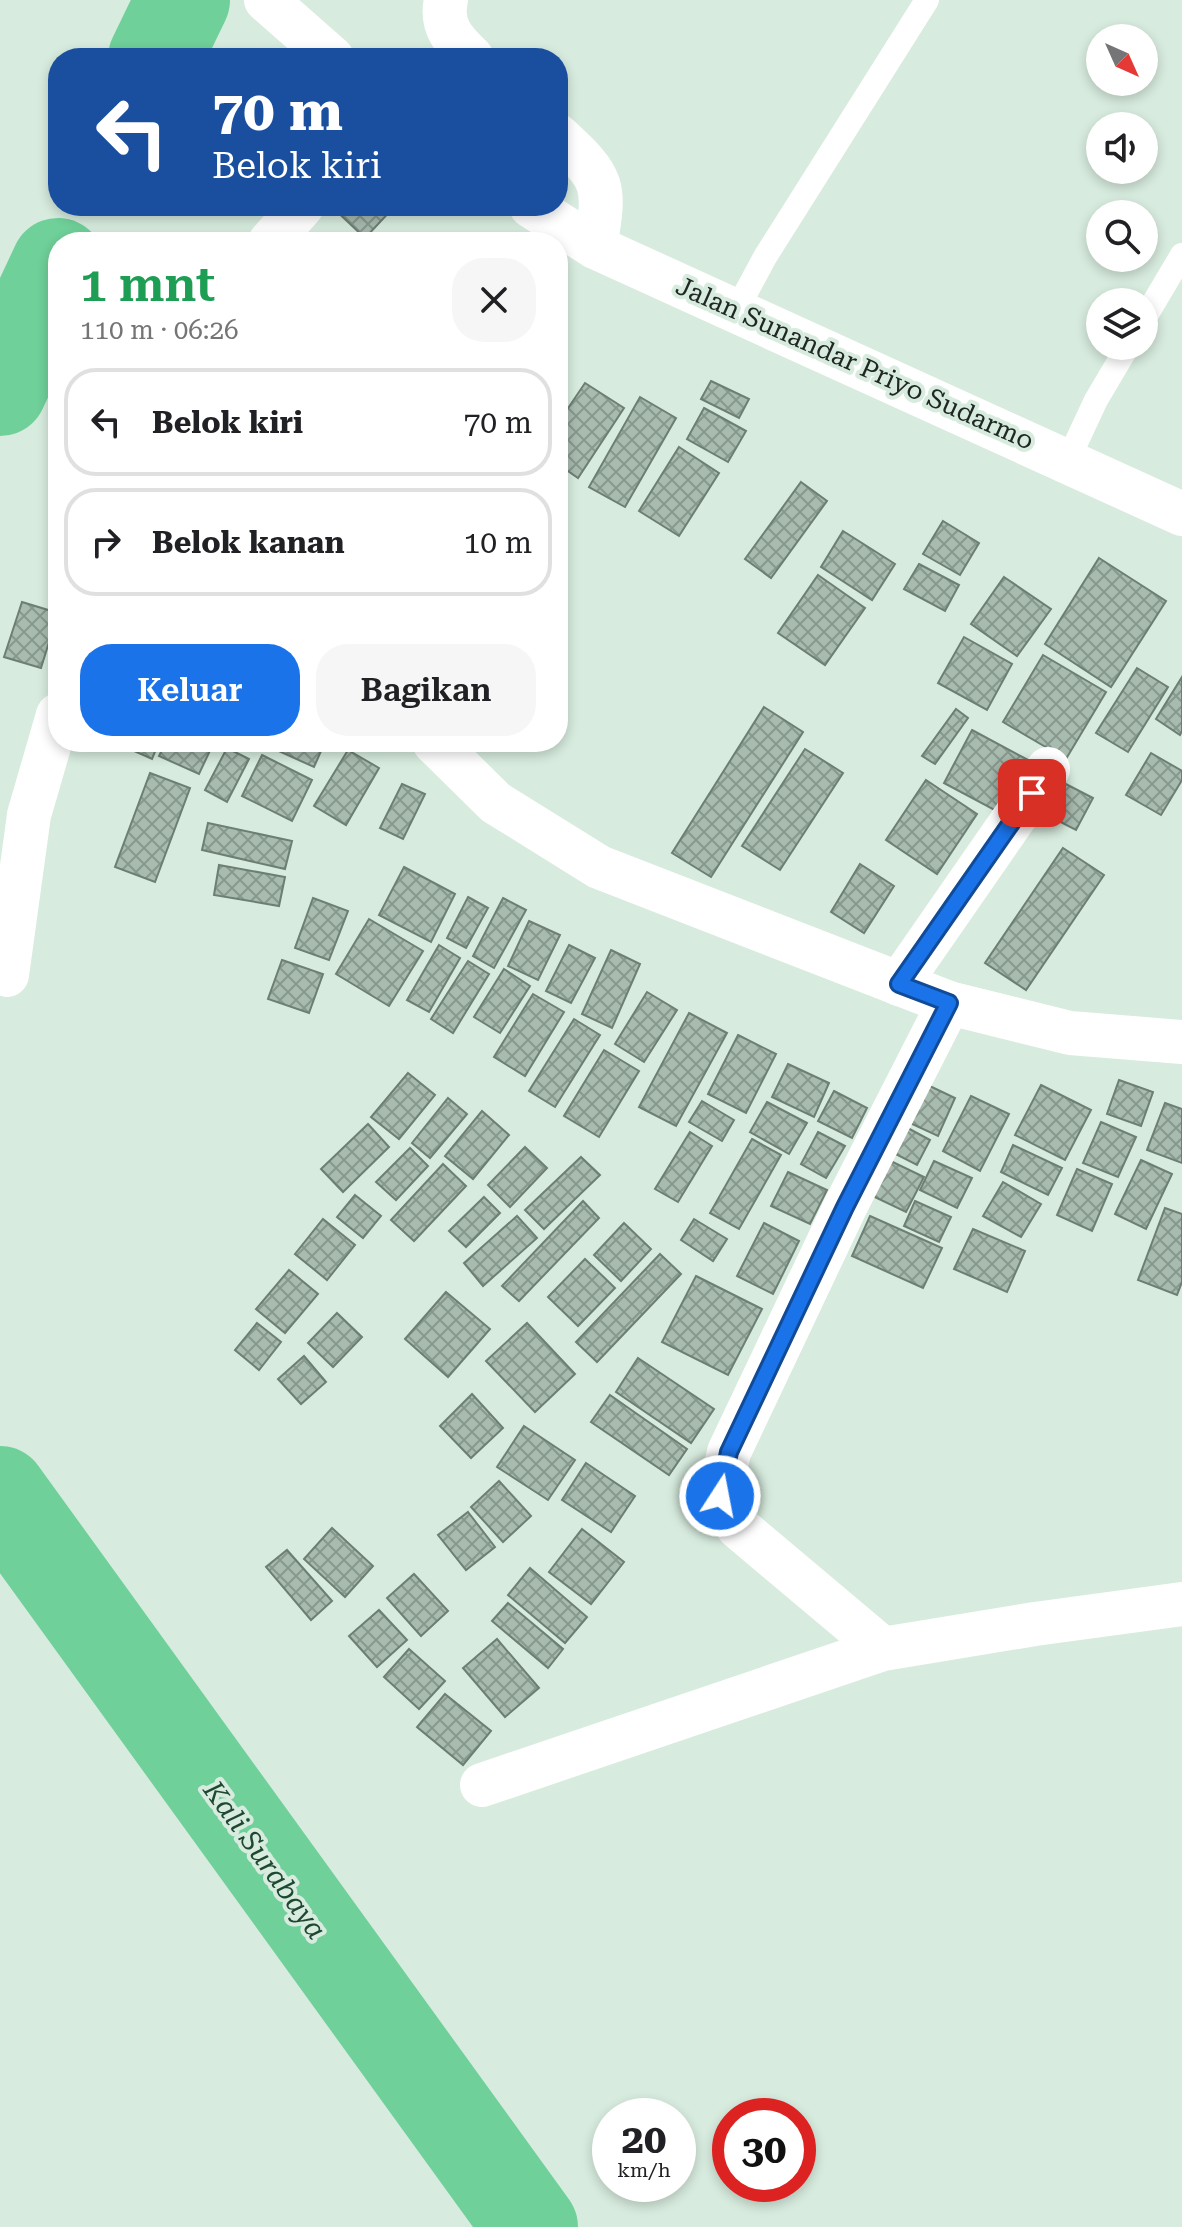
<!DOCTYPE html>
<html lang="id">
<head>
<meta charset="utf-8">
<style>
	body { margin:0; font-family:"Roboto Serif",serif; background:#f6f6f6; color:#202124; height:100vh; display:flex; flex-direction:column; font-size:30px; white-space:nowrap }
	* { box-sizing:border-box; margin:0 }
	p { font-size:26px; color:#757577 }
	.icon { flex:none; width:44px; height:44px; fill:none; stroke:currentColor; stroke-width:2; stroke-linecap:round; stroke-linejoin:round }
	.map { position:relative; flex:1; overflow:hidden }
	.sheet { position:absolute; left:48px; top:232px; width:520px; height:520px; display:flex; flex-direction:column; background:#fff; border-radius:32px; box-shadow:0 4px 12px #0003 }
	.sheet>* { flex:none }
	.top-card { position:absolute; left:48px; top:48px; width:520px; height:168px; border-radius:32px; box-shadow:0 4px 12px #0003; background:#1a4fa0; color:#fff; overflow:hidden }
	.needle { width:52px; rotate:135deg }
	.controls { position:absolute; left:1086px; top:24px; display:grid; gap:16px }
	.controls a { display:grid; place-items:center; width:72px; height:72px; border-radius:50%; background:#fff; box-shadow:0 4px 12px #0003; font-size:40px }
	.speed { position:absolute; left:592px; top:2098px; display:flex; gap:16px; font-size:40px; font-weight:700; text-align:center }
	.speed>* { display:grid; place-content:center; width:104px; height:104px; border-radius:50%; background:#fff; box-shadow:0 4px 12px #0003; line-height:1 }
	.speed small { font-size:20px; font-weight:400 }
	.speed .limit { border:12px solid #d22; background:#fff; color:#111 }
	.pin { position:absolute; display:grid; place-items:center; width:68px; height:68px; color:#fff; margin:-34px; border-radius:16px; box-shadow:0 4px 12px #0006 }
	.me { position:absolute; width:88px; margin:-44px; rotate:11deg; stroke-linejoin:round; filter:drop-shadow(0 0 6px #0008) }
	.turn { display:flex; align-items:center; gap:28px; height:168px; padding:0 32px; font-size:36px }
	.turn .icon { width:104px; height:104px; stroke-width:2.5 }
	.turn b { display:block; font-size:56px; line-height:68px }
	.round { display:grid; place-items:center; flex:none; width:84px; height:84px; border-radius:32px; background:#f6f6f6 }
	.head { display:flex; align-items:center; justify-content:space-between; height:136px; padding:0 32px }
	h1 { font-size:48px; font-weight:600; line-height:60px; color:#1e9e55 }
	.button { display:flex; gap:16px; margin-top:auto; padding:16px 32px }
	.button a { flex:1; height:92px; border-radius:32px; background:#1a73e8; color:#fff; font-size:32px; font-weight:600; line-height:92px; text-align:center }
	.button a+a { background:#f6f6f6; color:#202124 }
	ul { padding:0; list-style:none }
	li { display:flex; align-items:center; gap:24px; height:108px; margin:0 16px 12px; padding:0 16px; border:4px solid #e0e0e0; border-radius:32px }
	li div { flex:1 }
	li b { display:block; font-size:30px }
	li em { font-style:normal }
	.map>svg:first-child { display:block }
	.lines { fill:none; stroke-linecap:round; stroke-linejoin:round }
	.river { stroke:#6fd099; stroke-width:94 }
	.building { fill:url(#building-cross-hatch); stroke:#6d7f74; stroke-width:2 }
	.service { stroke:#fff; stroke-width:24 }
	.minor { stroke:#fff; stroke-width:44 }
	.trunk { stroke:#fff; stroke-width:44 }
	.route-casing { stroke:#114b97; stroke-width:20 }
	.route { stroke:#1a73e8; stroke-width:14 }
	.labels { text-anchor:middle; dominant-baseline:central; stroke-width:8; stroke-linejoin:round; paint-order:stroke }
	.street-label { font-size:26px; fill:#202723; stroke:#d7ebde }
	.water-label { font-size:28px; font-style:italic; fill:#1f4831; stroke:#d7ebde }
</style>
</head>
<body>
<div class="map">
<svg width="1182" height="2227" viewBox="0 0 1182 2227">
	<defs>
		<pattern id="building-cross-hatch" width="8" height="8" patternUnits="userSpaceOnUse" patternTransform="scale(2)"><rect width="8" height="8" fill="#a8bbaf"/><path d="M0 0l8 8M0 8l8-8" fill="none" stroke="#88988e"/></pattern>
	</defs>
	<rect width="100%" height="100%" fill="#d7ebde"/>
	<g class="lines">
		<g class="river">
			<polyline points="155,58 183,0"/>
			<polyline points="0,389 58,265"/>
			<polyline points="0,1493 531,2227"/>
		</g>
	</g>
	<g class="building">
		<polygon points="331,206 395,206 365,238"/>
		<polygon points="711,381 749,399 739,418 701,399"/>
		<polygon points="585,383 624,408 578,478 558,464 558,423"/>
		<polygon points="640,397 676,418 625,507 589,487"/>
		<polygon points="704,408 746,431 728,462 687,439"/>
		<polygon points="679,447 719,473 679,536 639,511"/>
		<polygon points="801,482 827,501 771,578 745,559"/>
		<polygon points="943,521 979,543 960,575 923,554"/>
		<polygon points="843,531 895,564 872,600 821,567"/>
		<polygon points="1099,558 1166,601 1111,687 1045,644"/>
		<polygon points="919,564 959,585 945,611 904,589"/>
		<polygon points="818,575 865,608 825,665 778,633"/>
		<polygon points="1004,577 1051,609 1017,656 971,624"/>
		<polygon points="22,602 58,613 41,668 4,657"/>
		<polygon points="964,637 1012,664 987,710 938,683"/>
		<polygon points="1043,655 1106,692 1066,759 1003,722"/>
		<polygon points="1137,668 1168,687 1128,752 1096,733"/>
		<polygon points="1182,677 1182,731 1180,735 1156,719"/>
		<polygon points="764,707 803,732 711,877 672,853"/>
		<polygon points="956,709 968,718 935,764 922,756"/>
		<polygon points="972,730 1030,761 1002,814 944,783"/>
		<polygon points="114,742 159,742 152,759"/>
		<polygon points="166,742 214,742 199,774 159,756"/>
		<polygon points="273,742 325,742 314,767 270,747"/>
		<polygon points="227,748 249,759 227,802 205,790"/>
		<polygon points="805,749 843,773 780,870 742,846"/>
		<polygon points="348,750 379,768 346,825 314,806"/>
		<polygon points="1151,753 1182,771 1182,780 1161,815 1126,795"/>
		<polygon points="262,755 312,780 292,821 242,796"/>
		<polygon points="150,773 190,788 155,882 115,867"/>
		<polygon points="926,780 977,814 937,874 886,840"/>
		<polygon points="1058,780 1093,798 1076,830 1041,812"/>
		<polygon points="402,784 425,794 403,839 380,828"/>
		<polygon points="208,823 292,841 285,869 202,850"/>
		<polygon points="1063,848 1104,875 1026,990 985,963"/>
		<polygon points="860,864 894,886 864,933 831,912"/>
		<polygon points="219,865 285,877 279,906 214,895"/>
		<polygon points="404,867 455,894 431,942 379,915"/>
		<polygon points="468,897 488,908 466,948 447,938"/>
		<polygon points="313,898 348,911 329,960 295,948"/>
		<polygon points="503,898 526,910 494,968 473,956"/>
		<polygon points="369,919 423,951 389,1006 336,974"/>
		<polygon points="529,921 560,935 538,980 508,966"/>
		<polygon points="439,945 460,958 429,1012 407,1000"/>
		<polygon points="569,945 595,958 571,1003 546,991"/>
		<polygon points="611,950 640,964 612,1028 582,1014"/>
		<polygon points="282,960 323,974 309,1013 268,999"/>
		<polygon points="468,961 489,974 453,1033 431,1019"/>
		<polygon points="504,969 530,986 500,1033 474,1017"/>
		<polygon points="647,992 677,1010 644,1062 615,1044"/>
		<polygon points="533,994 564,1012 525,1076 494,1057"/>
		<polygon points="689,1013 727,1033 676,1126 639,1107"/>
		<polygon points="574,1019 600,1035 555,1107 529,1091"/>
		<polygon points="738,1035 776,1054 746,1113 708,1094"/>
		<polygon points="604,1050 639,1071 599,1137 564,1116"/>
		<polygon points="788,1064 829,1083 814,1117 772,1097"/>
		<polygon points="408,1073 435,1095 399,1139 371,1117"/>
		<polygon points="915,1079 955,1098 938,1136 897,1117"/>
		<polygon points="1119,1080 1153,1092 1141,1126 1107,1114"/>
		<polygon points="1041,1085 1091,1110 1065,1160 1015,1135"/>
		<polygon points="834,1091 867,1108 852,1138 818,1121"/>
		<polygon points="971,1096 1009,1114 980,1171 943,1151"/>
		<polygon points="448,1098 467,1114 430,1158 412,1143"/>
		<polygon points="702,1101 734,1120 722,1141 689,1122"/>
		<polygon points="767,1102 807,1123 789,1154 750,1132"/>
		<polygon points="1165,1103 1182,1109 1182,1163 1147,1150"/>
		<polygon points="482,1111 509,1135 473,1179 445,1156"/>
		<polygon points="891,1119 930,1140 917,1165 878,1145"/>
		<polygon points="1101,1122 1136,1137 1118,1177 1083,1163"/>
		<polygon points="368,1124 389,1147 343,1192 321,1169"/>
		<polygon points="690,1132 712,1146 678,1202 655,1189"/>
		<polygon points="818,1132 845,1146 826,1178 801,1164"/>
		<polygon points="752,1139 781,1155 739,1229 710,1213"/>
		<polygon points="1013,1145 1062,1168 1048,1195 1001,1172"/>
		<polygon points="525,1147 547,1168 510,1207 488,1185"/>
		<polygon points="410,1148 428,1166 396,1200 376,1182"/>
		<polygon points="876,1154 924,1177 906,1212 858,1189"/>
		<polygon points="581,1157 600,1175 544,1229 525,1210"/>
		<polygon points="1141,1160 1172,1174 1146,1229 1115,1214"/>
		<polygon points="934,1161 972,1178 957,1208 920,1190"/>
		<polygon points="443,1164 466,1186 414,1241 391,1220"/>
		<polygon points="1077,1169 1112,1184 1092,1231 1057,1215"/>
		<polygon points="788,1172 827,1190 810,1224 771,1206"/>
		<polygon points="1003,1182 1041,1204 1021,1237 983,1216"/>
		<polygon points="355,1195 381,1216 363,1238 337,1217"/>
		<polygon points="484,1197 500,1213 466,1247 449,1231"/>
		<polygon points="583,1201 599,1218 519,1301 502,1286"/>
		<polygon points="915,1201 951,1217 939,1242 904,1226"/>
		<polygon points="1165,1208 1182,1214 1182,1282 1177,1295 1138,1280"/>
		<polygon points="517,1216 537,1238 483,1286 464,1263"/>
		<polygon points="870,1216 942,1248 923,1288 852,1256"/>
		<polygon points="323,1219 355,1245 327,1280 295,1254"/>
		<polygon points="694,1219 727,1239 713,1261 681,1240"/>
		<polygon points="624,1223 651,1249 621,1281 594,1255"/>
		<polygon points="764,1223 799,1241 773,1294 737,1276"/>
		<polygon points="973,1229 1025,1251 1007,1292 954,1269"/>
		<polygon points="660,1254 681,1274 597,1362 576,1342"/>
		<polygon points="585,1259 615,1288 578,1326 548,1297"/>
		<polygon points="289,1270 318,1294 285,1333 256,1309"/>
		<polygon points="696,1276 762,1309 728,1375 662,1342"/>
		<polygon points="446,1292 490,1329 448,1377 405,1339"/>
		<polygon points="337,1313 362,1337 333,1367 308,1343"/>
		<polygon points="257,1323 281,1342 259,1370 235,1350"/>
		<polygon points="527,1323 575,1374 535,1412 486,1361"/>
		<polygon points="304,1356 326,1382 301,1404 278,1379"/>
		<polygon points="638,1358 714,1409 691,1443 616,1392"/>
		<polygon points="472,1394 503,1428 471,1458 440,1426"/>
		<polygon points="610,1395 687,1449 669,1475 591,1422"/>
		<polygon points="524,1426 575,1460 548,1500 497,1467"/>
		<polygon points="586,1463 635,1496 611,1532 562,1500"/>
		<polygon points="499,1481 531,1516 503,1542 471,1507"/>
		<polygon points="468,1512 495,1547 466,1570 438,1535"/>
		<polygon points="332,1528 373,1566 345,1597 304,1559"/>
		<polygon points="582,1529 624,1562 591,1604 549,1572"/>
		<polygon points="287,1550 332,1601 311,1620 266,1567"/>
		<polygon points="530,1568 587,1617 565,1643 508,1595"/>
		<polygon points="414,1574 448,1611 421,1636 387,1598"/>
		<polygon points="508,1603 563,1649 548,1668 492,1621"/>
		<polygon points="379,1610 407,1640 377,1667 349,1636"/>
		<polygon points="497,1639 539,1688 505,1717 463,1668"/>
		<polygon points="409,1649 445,1681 419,1709 384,1677"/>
		<polygon points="445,1694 491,1731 463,1765 417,1727"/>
	</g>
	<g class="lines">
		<g class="service">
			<polyline points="737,309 765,257 927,0"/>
			<polyline points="1144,319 1182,255"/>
			<polyline points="1068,460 1096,400 1128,346"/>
		</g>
		<g class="minor">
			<path d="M446,0C440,26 454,41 472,58"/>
			<path d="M558,136C605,179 606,185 595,247"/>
			<polyline points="270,242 302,206"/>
			<polyline points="434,742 496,803 599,867 949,1003 1070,1033 1182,1042"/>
			<polyline points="7,975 29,815 58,715"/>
			<polyline points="899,984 1048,769"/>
			<polyline points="883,1649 738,1527 720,1496 729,1452 845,1207 949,1003"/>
			<polyline points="482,1785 883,1649 1035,1624 1182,1604"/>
		</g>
		<g class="trunk">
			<polyline points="266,0 332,58"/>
			<polyline points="531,206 595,247 1182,514"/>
		</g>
	</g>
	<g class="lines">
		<defs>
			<polyline id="route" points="720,1496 729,1452 845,1207 949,1003 899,984 1032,793"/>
		</defs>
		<use href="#route" class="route-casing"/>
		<use href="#route" class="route"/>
	</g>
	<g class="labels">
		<g class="street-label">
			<text transform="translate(855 363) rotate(24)">Jalan Sunandar Priyo Sudarmo</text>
		</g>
		<g class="water-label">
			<text transform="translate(265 1860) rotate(54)">Kali Surabaya</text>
		</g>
	</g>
</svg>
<div class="controls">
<a><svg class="needle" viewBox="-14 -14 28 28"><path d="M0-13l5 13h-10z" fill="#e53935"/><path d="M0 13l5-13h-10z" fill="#757577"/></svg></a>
<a><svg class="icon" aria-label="sound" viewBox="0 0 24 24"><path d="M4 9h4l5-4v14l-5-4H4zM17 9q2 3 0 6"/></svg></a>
<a><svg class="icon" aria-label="search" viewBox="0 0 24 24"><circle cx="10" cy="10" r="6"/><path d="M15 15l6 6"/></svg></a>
<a><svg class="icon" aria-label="layers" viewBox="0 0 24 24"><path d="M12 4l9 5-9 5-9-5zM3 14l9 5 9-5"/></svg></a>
</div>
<div class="speed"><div>20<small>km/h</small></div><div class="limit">30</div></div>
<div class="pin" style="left:1032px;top:793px;background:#d93025"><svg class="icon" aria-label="arrive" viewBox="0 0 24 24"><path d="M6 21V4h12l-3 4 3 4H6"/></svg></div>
<svg class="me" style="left:720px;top:1496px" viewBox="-20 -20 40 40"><circle r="17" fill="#1a73e8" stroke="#fff" stroke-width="3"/><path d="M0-11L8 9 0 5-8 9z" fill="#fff"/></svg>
<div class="top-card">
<div class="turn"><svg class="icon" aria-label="left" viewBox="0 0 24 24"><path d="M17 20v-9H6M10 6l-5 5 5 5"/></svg><div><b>70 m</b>Belok kiri</div></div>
</div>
<section class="sheet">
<div class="head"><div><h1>1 mnt</h1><p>110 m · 06:26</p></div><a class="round"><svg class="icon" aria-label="close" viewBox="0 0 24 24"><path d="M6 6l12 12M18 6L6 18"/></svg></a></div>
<ul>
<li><svg class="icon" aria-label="left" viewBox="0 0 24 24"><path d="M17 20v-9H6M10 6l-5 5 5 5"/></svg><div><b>Belok kiri</b></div><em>70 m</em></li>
<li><svg class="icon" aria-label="right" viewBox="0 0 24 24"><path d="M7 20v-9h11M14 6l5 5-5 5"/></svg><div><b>Belok kanan</b></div><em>10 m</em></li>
</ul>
<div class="button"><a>Keluar</a><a>Bagikan</a></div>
</section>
</div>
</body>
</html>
